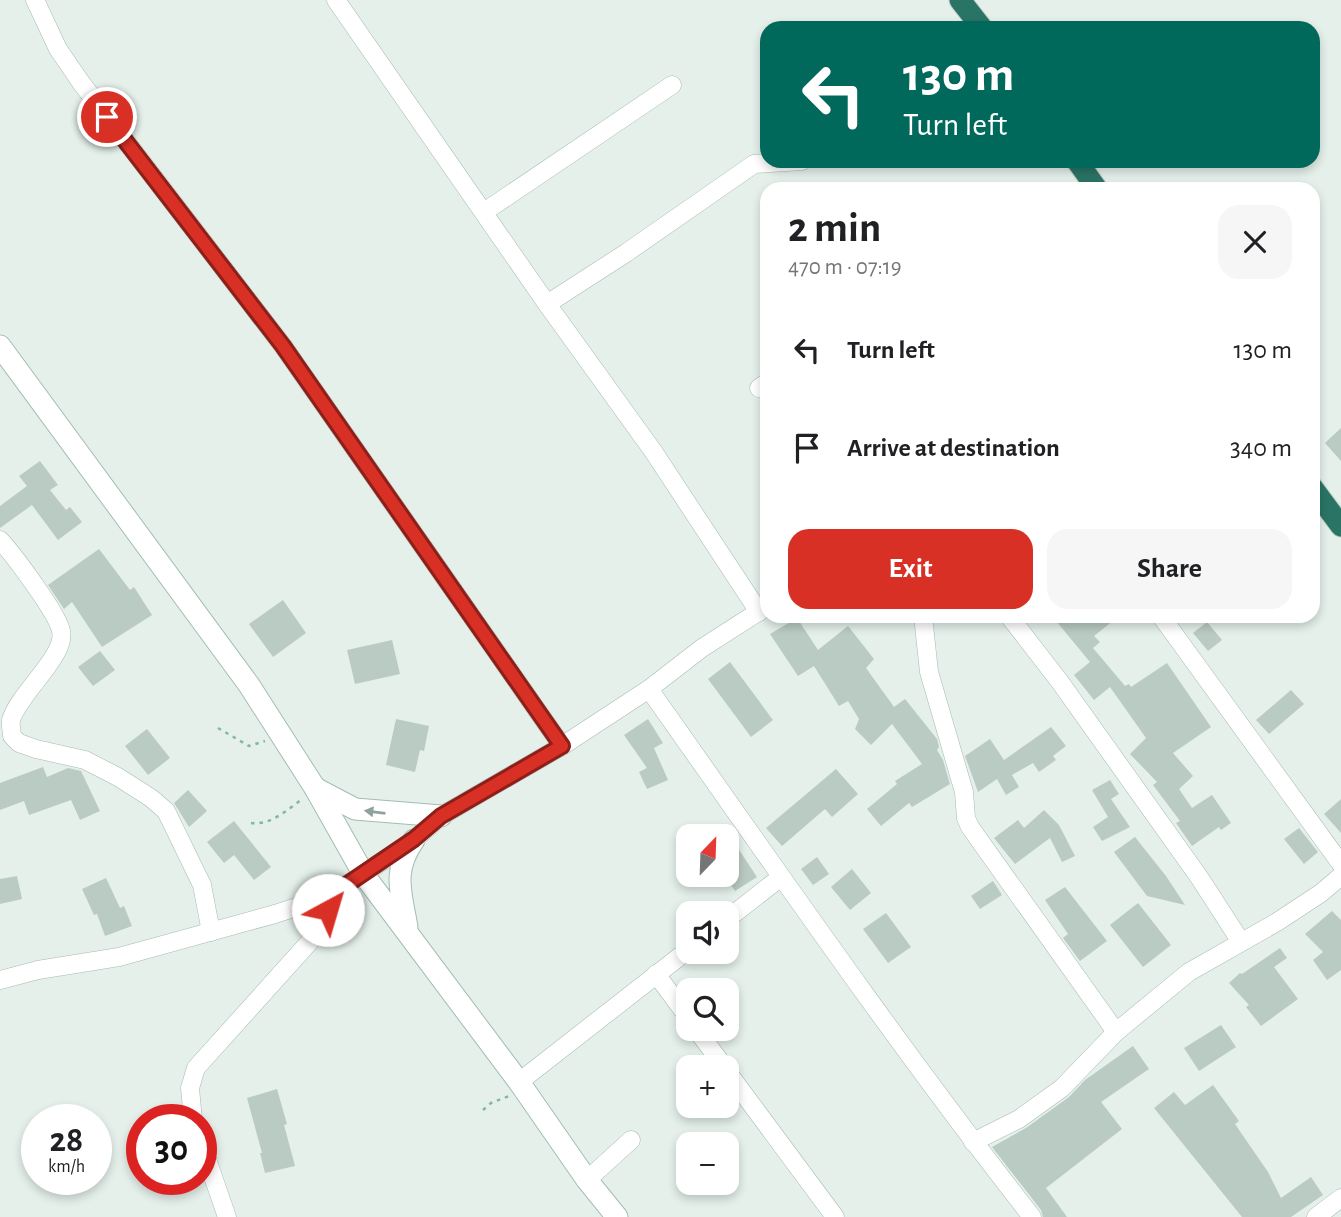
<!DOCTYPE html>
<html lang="en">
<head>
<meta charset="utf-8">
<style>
	body { margin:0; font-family:"Alegreya Sans",sans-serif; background:#f6f6f6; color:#202124; height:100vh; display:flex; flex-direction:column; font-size:26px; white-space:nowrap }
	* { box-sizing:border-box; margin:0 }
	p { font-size:23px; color:#757577 }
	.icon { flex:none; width:38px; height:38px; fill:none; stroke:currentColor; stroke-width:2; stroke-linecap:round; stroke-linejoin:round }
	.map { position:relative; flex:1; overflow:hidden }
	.panel { position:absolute; left:760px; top:182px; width:560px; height:441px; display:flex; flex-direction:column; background:#fff; border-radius:21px; box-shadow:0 4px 10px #0003 }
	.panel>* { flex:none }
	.hud { position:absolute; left:760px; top:21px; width:560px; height:147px; border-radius:21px; box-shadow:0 4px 10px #0003; background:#00695c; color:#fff; overflow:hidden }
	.needle { width:46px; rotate:23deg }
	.fabs { position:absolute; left:676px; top:824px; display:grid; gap:14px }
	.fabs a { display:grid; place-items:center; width:63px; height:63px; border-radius:14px; background:#fff; box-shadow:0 4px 10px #0003; font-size:35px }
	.speed { position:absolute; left:21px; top:1104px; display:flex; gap:14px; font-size:35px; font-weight:700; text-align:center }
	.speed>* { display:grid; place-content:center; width:91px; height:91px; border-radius:50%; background:#fff; box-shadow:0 4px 10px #0003; line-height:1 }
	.speed small { font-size:18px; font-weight:400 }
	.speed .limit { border:10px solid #d22; background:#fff; color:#111 }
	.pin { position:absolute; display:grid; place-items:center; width:60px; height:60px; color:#fff; margin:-30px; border:4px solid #fff; border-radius:50%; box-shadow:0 2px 7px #0007 }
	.me { position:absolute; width:77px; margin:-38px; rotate:39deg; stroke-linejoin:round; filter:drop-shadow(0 0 5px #0008) }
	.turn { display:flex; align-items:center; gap:24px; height:147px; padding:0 28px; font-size:32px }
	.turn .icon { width:91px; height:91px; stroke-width:2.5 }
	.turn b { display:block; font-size:49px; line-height:60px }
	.round { display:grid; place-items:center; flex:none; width:74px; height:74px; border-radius:21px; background:#f6f6f6 }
	.overview { display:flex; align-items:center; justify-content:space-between; height:119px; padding:0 28px }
	h1 { font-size:42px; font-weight:600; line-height:52px }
	.cta { display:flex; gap:14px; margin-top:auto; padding:14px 28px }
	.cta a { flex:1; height:80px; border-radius:21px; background:#d93025; color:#fff; font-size:28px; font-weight:600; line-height:80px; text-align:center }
	.cta a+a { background:#f6f6f6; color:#202124 }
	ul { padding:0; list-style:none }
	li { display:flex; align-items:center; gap:21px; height:98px; padding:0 28px }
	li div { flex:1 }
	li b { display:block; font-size:26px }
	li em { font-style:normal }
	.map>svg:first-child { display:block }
	.building { fill:#bacbc4 }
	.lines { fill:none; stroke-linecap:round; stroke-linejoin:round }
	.street-casing { stroke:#a7b9b3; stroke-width:19 }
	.secondary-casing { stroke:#a2bdb4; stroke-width:23 }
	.highway-casing { stroke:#c1cbc8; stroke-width:23 }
	.path { stroke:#82b6a7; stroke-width:2.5; stroke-dasharray:3.5 5; stroke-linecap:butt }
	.street { stroke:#fff; stroke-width:18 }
	.secondary { stroke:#fff; stroke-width:21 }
	.highway { stroke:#2a7466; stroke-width:21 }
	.oneway { fill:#90a29e }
	.route-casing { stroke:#8d1f18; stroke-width:18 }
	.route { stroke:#d93025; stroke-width:12 }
</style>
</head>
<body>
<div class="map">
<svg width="1341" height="1217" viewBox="0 0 1341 1217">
	<rect width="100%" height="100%" fill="#e5f0eb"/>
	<g class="building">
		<polygon points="1341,428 1341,461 1325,443"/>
		<polygon points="40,461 58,485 50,490 66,510 70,507 82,522 58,540 32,505 0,528 0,506 27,486 19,476"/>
		<polygon points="99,549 130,590 134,587 152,615 102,647 72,602 64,609 48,585"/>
		<polygon points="283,600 306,633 273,657 249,624"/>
		<polygon points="1052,616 1119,616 1094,636 1100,642 1093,648 1125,686 1129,684 1131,687 1167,663 1211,727 1173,753 1193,776 1179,789 1192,808 1212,795 1231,823 1221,830 1219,827 1192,846 1176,823 1180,821 1153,785 1157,782 1130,754 1146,738 1110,687 1094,700 1074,675 1090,662"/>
		<polygon points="797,618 818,650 848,626 874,659 866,668 894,707 905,699 937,739 939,747 937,750 943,760 950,784 912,807 909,803 881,826 867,809 897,784 895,781 922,764 892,724 871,745 855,729 859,719 848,701 839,706 814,666 798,676 770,634"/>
		<polygon points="1207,622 1222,640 1208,651 1193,633"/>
		<polygon points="392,640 400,674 355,684 347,650"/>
		<polygon points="100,651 115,670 93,686 78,667"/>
		<polygon points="730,662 773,720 751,737 708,679"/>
		<polygon points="1291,690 1304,704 1269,734 1256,720"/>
		<polygon points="396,719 429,726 424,751 420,750 415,772 386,765"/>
		<polygon points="648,719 663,743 654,748 668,780 647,789 639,772 647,768 624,735"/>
		<polygon points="1051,727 1066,746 1053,756 1056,760 1039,772 1033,763 1012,775 1019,787 1006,795 997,779 978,792 965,756 990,739 1004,760"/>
		<polygon points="147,729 170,758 148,775 125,746"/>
		<polygon points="43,767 47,777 68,768 81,771 100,811 80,820 71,800 29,815 24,801 0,810 0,783"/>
		<polygon points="836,769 858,794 832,817 825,809 782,846 766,828"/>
		<polygon points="1110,780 1119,794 1111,799 1130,827 1102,841 1093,827 1108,817 1092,790"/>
		<polygon points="188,790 207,811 189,827 174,803"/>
		<polygon points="1341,799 1341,833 1324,814"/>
		<polygon points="1044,810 1059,825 1075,856 1062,862 1050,838 1015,864 994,838 1018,820 1024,828"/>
		<polygon points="234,821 271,867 254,880 234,855 224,863 207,842"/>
		<polygon points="1299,828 1318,852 1304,864 1284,839"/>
		<polygon points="726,830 757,877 735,891 726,878"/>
		<polygon points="1135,837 1166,876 1185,905 1147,896 1114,852"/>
		<polygon points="817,857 829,874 813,885 801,869"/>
		<polygon points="852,869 871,893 850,910 831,887"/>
		<polygon points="17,876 22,899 0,904 0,879"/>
		<polygon points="106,878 120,908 124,906 132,926 105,936 97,914 94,915 82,889"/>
		<polygon points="993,881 1002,895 980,909 971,896"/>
		<polygon points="1065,887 1107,941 1080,961 1063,938 1068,934 1045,900"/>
		<polygon points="1138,903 1171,945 1143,967 1110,925"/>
		<polygon points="1332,911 1341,920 1341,970 1327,980 1313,960 1323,952 1305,934"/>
		<polygon points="886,913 911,947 888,963 863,929"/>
		<polygon points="1280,948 1287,958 1274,967 1298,999 1261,1026 1246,1007 1249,1005 1229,983 1240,973 1242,974"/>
		<polygon points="1221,1025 1236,1047 1199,1071 1184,1048"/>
		<polygon points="1133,1046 1149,1069 1101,1102 1122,1129 1046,1188 1067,1217 1043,1217 1041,1210 992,1147 1026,1128 1069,1097 1085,1080"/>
		<polygon points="1213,1085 1239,1121 1235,1124 1268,1172 1281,1198 1311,1177 1323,1195 1291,1217 1242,1217 1154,1108 1174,1092 1185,1105"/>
		<polygon points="277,1089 287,1124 284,1125 295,1166 265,1173 260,1153 262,1153 247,1098"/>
	</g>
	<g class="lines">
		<defs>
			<g id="street">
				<polyline points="35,0 58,49 82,84 283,346 562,746"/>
				<polyline points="336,0 547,304 653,451 759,612"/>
				<polyline points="484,212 672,85"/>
				<polyline points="547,304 626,253 754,164 802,161"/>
				<polyline points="759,388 766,383"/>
				<path d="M0,540C13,554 58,614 61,631C67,655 19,693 11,720C10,725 12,731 12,736L19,743L36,749L85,760L118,777L151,798L166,811L202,885L211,932"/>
				<polyline points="923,616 929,672 964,792 966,818 970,827 1116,1032"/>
				<polyline points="1009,616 1060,682 1199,877 1241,942"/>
				<polyline points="1161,616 1341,864"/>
				<path d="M649,689C774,866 898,1046 1032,1217"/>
				<polyline points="726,920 781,877"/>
				<polyline points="656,974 688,1017"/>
				<polyline points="0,980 38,970 119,957 275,914 330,896 414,840 441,816 562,746 649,689 702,648 766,607"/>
				<polyline points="696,1029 725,1068"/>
				<polyline points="726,1070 835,1217"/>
				<polyline points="519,1082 688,950"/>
				<polyline points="193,1120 190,1088 196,1068 313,938 328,910 330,896"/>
				<polyline points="201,1142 227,1217"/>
				<polyline points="973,1142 1019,1119 1062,1088 1116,1032 1189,972 1277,922 1321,893 1341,876"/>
				<polyline points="587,1180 631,1140"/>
				<polyline points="1316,1217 1341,1198"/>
			</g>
			<g id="secondary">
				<polyline points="0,346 249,685 315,788 364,875 519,1082 587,1180 617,1217"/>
				<polyline points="315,788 355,809 441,816"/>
				<path d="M407,927C401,892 392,871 414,840"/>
			</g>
			<g id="highway">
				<polyline points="960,0 982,28"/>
				<polyline points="1077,161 1097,189"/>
				<polyline points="1312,487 1341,526"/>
			</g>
		</defs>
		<use href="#street" class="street-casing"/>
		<use href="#secondary" class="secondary-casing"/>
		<use href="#highway" class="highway-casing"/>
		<g class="path">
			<polyline points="218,728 249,746 265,741"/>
			<path d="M251,823C269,826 288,810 302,799"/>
			<polyline points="483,1110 491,1103 509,1096"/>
		</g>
		<use href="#street" class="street"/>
		<use href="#secondary" class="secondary"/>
		<use href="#highway" class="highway"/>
	</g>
	<defs><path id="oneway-solid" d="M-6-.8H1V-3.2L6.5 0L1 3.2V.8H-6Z" transform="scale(1.75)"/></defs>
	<use class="oneway" href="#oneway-solid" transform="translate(375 812) rotate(-173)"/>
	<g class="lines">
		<defs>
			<polyline id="route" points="107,117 283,346 562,746 441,816 414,839 330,896 328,910"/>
		</defs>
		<use href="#route" class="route-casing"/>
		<use href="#route" class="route"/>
	</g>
</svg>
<div class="fabs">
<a><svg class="needle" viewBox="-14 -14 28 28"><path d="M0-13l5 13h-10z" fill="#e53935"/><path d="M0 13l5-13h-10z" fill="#757577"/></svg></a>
<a><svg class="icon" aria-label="sound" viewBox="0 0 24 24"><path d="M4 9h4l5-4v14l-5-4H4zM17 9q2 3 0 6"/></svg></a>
<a><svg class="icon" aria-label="search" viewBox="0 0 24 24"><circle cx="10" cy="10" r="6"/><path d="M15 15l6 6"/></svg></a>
<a>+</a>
<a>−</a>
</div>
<div class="speed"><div>28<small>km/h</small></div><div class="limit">30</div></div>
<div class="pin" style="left:107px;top:117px;background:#d93025"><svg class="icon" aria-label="arrive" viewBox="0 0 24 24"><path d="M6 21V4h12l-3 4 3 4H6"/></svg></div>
<svg class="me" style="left:328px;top:910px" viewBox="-20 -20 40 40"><circle r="19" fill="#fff"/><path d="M0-13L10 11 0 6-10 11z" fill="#d93025"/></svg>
<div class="hud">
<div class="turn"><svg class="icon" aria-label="left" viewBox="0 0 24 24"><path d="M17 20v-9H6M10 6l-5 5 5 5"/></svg><div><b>130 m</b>Turn left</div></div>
</div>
<section class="panel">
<div class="overview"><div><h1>2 min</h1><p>470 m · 07:19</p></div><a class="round"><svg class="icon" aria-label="close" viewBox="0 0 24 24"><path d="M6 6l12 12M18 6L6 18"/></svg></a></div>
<ul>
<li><svg class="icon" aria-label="left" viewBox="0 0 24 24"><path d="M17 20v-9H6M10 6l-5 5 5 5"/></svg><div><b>Turn left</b></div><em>130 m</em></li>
<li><svg class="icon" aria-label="arrive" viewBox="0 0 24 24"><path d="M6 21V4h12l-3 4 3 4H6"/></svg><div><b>Arrive at destination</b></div><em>340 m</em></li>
</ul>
<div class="cta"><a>Exit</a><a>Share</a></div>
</section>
</div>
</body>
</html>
